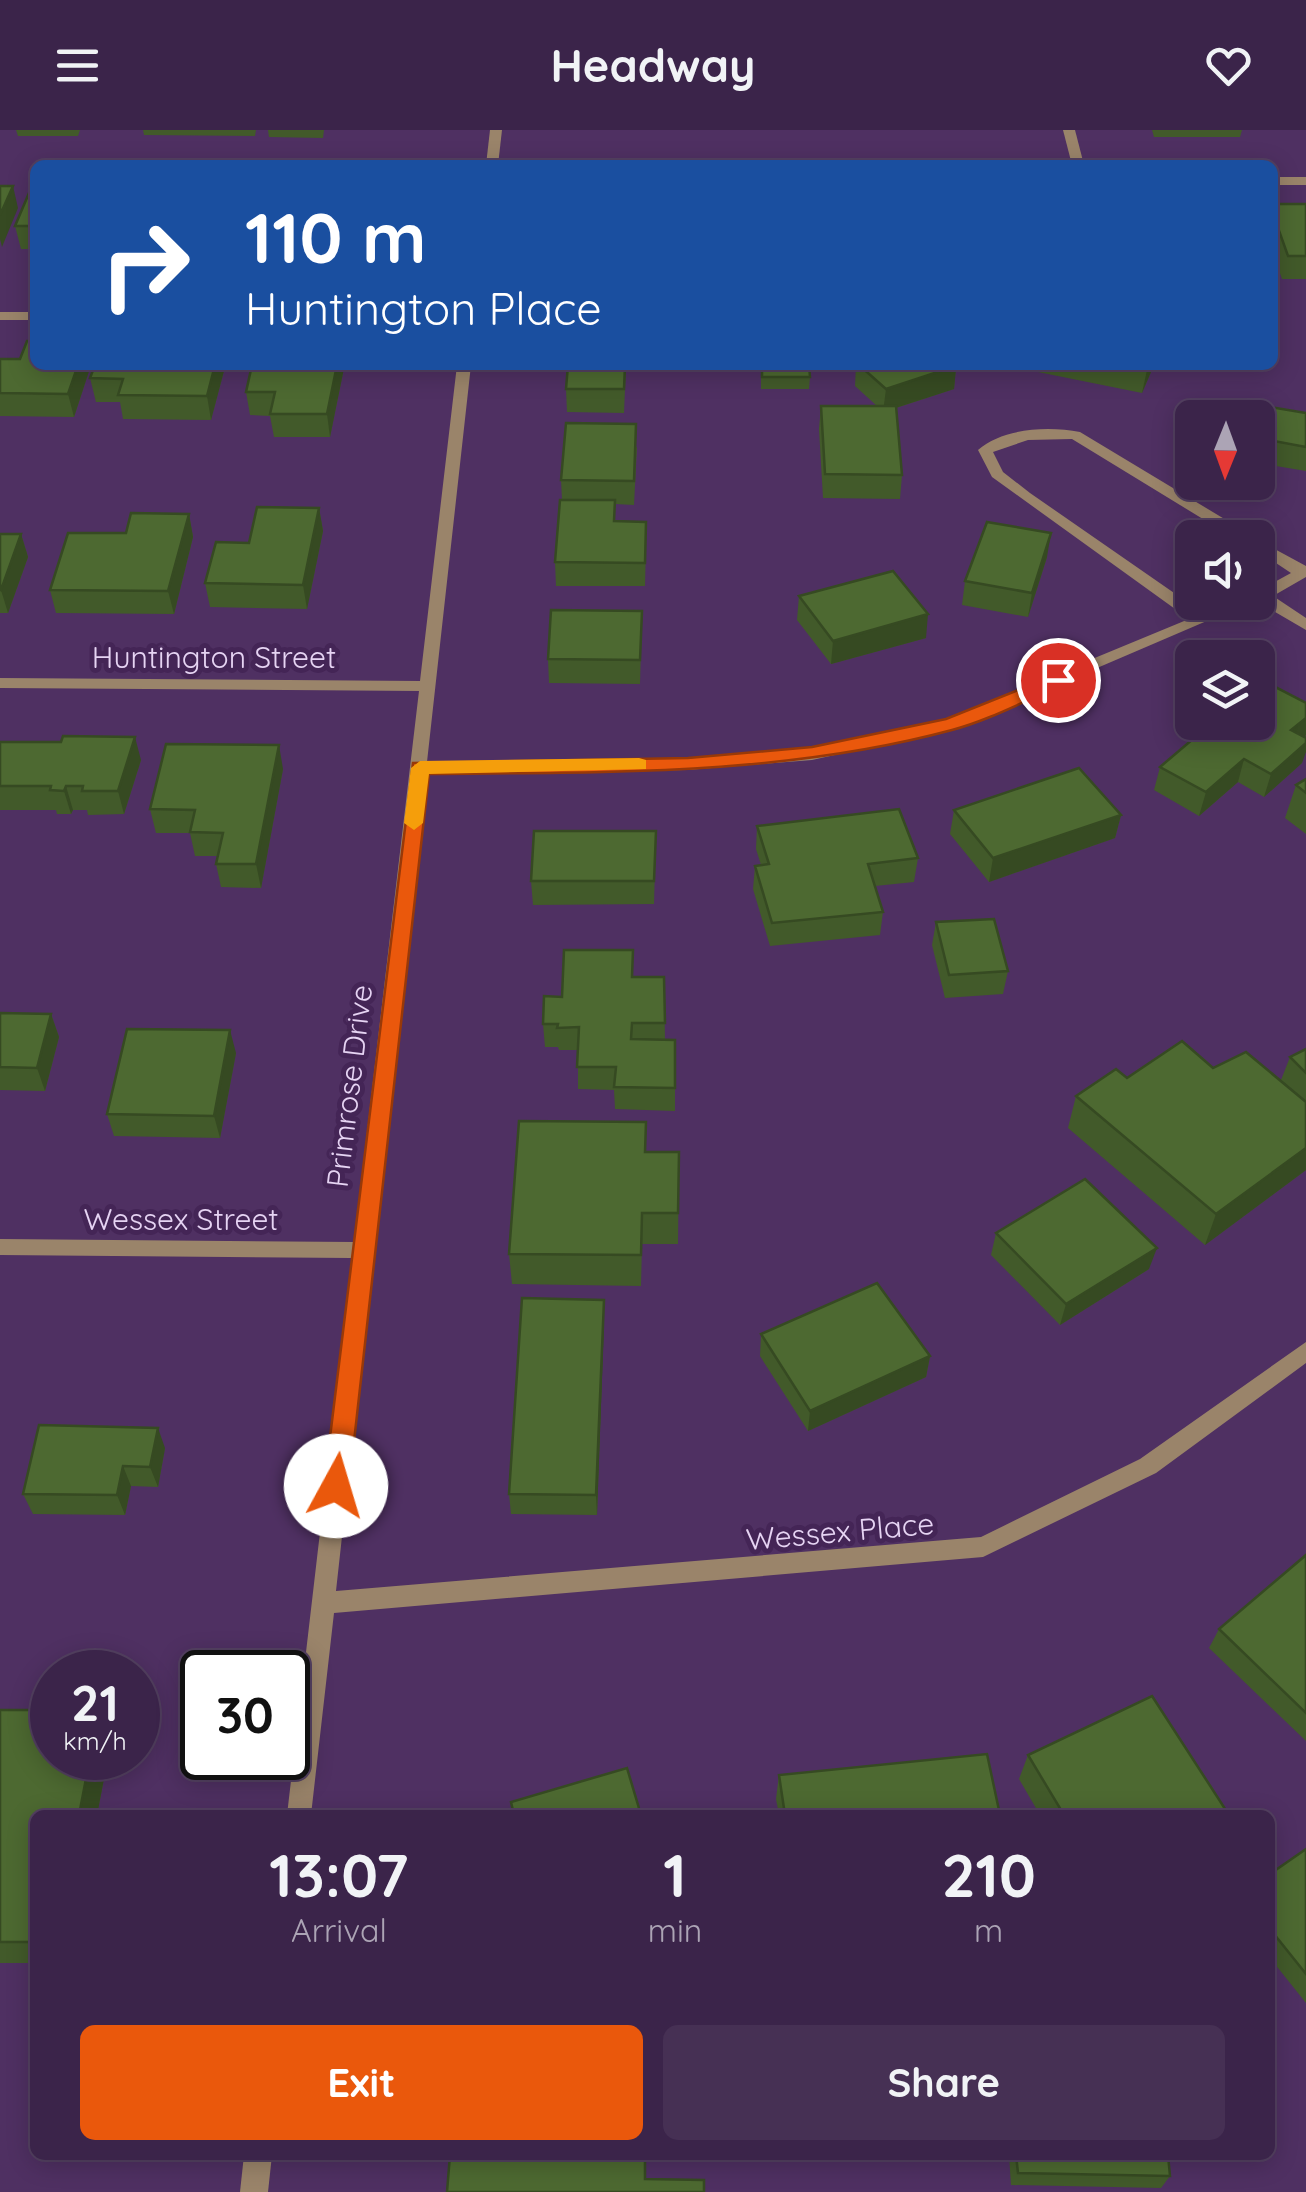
<!DOCTYPE html>
<html lang="en">
<head>
<meta charset="utf-8">
<style>
	body { margin:0; font-family:Quicksand,sans-serif; background:#463054; color:#f1f3f6; height:100vh; display:flex; flex-direction:column; font-size:38px; white-space:nowrap }
	* { box-sizing:border-box; margin:0 }
	p { font-size:32px; color:#aca4b5 }
	.icon { flex:none; width:55px; height:55px; fill:none; stroke:currentColor; stroke-width:2; stroke-linecap:round; stroke-linejoin:round }
	.map { position:relative; flex:1; overflow:hidden }
	.side { position:absolute; left:30px; top:1680px; width:1245px; height:350px; display:flex; flex-direction:column; background:#3b244a; border-radius:15px; box-shadow:0 5px 25px #0003,0 0 0 2px #544162 }
	.side>* { flex:none }
	.banner { position:absolute; left:30px; top:30px; width:1248px; height:210px; border-radius:15px; box-shadow:0 5px 25px #0003,0 0 0 2px #544162; background:#1a4fa0; color:#fff; overflow:hidden }
	.needle { width:65px; rotate:181deg }
	.controls { position:absolute; left:1175px; top:270px; display:grid; gap:20px }
	.controls a { display:grid; place-items:center; width:100px; height:100px; border-radius:15px; background:#3b244a; box-shadow:0 5px 25px #0003,0 0 0 2px #544162; font-size:50px }
	.speed { position:absolute; left:30px; top:1520px; display:flex; gap:20px; font-size:50px; font-weight:700; text-align:center }
	.speed>* { display:grid; place-content:center; width:130px; height:130px; border-radius:50%; background:#3b244a; box-shadow:0 5px 25px #0003,0 0 0 2px #544162; line-height:1 }
	.speed small { font-size:25px; font-weight:400 }
	.speed .limit { border:5px solid #111; border-radius:15px; background:#fff; color:#111 }
	.pin { position:absolute; display:grid; place-items:center; width:85px; height:85px; color:#fff; margin:-42px; border:5px solid #fff; border-radius:50%; box-shadow:0 2px 10px #0007 }
	.me { position:absolute; width:110px; margin:-55px; rotate:6deg; stroke-linejoin:round; filter:drop-shadow(0 0 8px #0008) }
	.turn { display:flex; align-items:center; gap:35px; height:210px; padding:0 50px; font-size:45px }
	.turn .icon { width:130px; height:130px; stroke-width:2.5 }
	.turn b { display:block; font-size:70px; line-height:85px }
	.eta { display:flex; justify-content:space-evenly; align-items:center; height:170px; text-align:center }
	.eta b { font-size:60px; font-weight:700; line-height:70px }
	.primary-button { display:flex; gap:20px; margin-top:auto; padding:20px 50px }
	.primary-button a { flex:1; height:115px; border-radius:15px; background:#ea580c; color:#fff; font-size:40px; font-weight:700; line-height:115px; text-align:center }
	.primary-button a+a { background:#463054; color:#f1f3f6 }
	header { display:flex; justify-content:space-between; align-items:center; height:130px; padding:0 50px; background:#3b244a; font-size:45px; font-weight:700 }
	.map>svg:first-child { display:block }
	.lines { fill:none; stroke-linecap:round; stroke-linejoin:round }
	.minor { fill:#9a846a; fill-rule:evenodd }
	.wall { fill:#425a2a }
	.shaded-wall { fill:#364a22 }
	.building { fill:#4d6931; stroke:#364a22; stroke-width:2.5 }
	.route { fill:#ea580c; stroke:#983908; stroke-width:2.5 }
	.slow { fill:#f59e0b }
	.labels { text-anchor:middle; dominant-baseline:central; stroke-width:10; stroke-linejoin:round; paint-order:stroke }
	.street-label { font-size:30px; fill:#e6d4f3; stroke:#442556 }
</style>
</head>
<body>
<header><svg class="icon" aria-label="menu" viewBox="0 0 24 24"><path d="M4 6h16M4 12h16M4 18h16"/></svg>Headway<svg class="icon" aria-label="heart" viewBox="0 0 24 24"><path d="M12 20l-8-8c-3-5 5-10 8-4 3-6 11-1 8 4z"/></svg></header>
<div class="map">
<svg width="1306" height="2062" viewBox="0 0 1306 2062">
	<rect width="100%" height="100%" fill="#4f3062"/>
	<g class="lines">
		<g class="minor">
			<polygon points="490,0 502,0 498,35 486,35"/>
			<polygon points="1063,0 1075,0 1084,35 1072,35"/>
			<rect x="1272" y="47" width="34" height="8"/>
			<rect x="0" y="182" width="35" height="8"/>
			<path d="M457,235H471L427,632L687,628L812,618L947,589L1189,489L992,347L978,320C1003,298 1048,296 1080,302L1251,405L1253,408H1234L1072,309L1028,310L993,322L1003,342L1030,363L1203,483L1228,472H1251L957,598L812,630L687,640L426,644L336,1461L981,1407L1140,1329L1306,1212V1233L1156,1343L983,1427L334,1483L311,1685H287L352,1128L0,1125V1109L354,1112L419,561L0,558V548L420,551Z"/>
			<polygon points="1258,410 1306,436 1306,447 1273,466 1306,488 1306,500 1258,472 1258,461 1291,443 1258,421"/>
			<polygon points="244,2025 272,2025 268,2062 240,2062"/>
		</g>
	</g>
	<g class="wall">
		<polygon points="16,0 80,0 78,6 18,6"/>
		<polygon points="143,0 256,0 255,6 144,5"/>
		<polygon points="268,0 324,0 323,8 269,7"/>
		<polygon points="1152,0 1242,0 1240,7 1154,7"/>
		<polygon points="35,63 35,119 21,119 15,96"/>
		<polygon points="1272,74 1306,74 1306,149 1282,149 1272,120"/>
		<polygon points="0,229 20,229 35,235 91,235 74,287 0,286"/>
		<polygon points="95,235 224,235 225,237 211,290 123,289 120,272 96,272 90,248"/>
		<polygon points="568,235 626,235 624,283 567,282 566,259"/>
		<polygon points="761,235 810,247 809,259 761,259"/>
		<polygon points="856,235 967,235 956,238 954,259 896,278 902,345 900,369 823,368 819,299 821,276 877,276 855,256"/>
		<polygon points="1034,235 1154,235 1142,263 1033,241"/>
		<polygon points="344,238 330,307 274,307 270,286 250,285 246,262"/>
		<polygon points="1306,283 1306,341 1258,333 1258,288"/>
		<polygon points="637,317 634,375 615,374 615,391 646,415 645,456 556,456 555,432 562,370 561,350"/>
		<polygon points="319,378 323,401 307,479 210,477 205,453 249,413"/>
		<polygon points="189,384 193,407 174,484 56,483 50,460 126,403"/>
		<polygon points="0,404 21,404 28,427 8,483 0,483"/>
		<polygon points="1047,427 1028,487 962,475 965,451"/>
		<polygon points="799,466 926,508 831,534 797,490"/>
		<polygon points="642,481 640,554 549,553 548,529"/>
		<polygon points="1306,573 1306,605 1304,607 1302,633 1264,667 1238,652 1199,686 1154,660 1160,637 1203,601 1205,592 1258,592"/>
		<polygon points="0,612 141,630 124,684 88,685 87,680 73,680 71,684 57,684 56,680 0,680"/>
		<polygon points="283,639 261,758 221,757 216,734 218,726 195,726 190,703 156,703 150,679"/>
		<polygon points="1306,649 1306,704 1285,688 1296,655"/>
		<polygon points="954,680 1121,685 1115,708 989,752 950,704"/>
		<polygon points="757,696 918,728 914,752 875,756 883,782 880,805 770,816 753,759 755,736 761,735 756,719"/>
		<polygon points="656,701 654,774 533,775 531,751"/>
		<polygon points="936,792 1008,841 1003,864 945,868 932,815"/>
		<polygon points="633,847 664,847 665,910 675,910 675,981 615,979 614,960 578,959 578,920 559,920 558,917 545,917 543,894 562,867"/>
		<polygon points="0,883 51,884 59,907 45,961 0,960"/>
		<polygon points="1306,919 1306,1040 1205,1115 1068,998 1076,966 1127,948 1213,938 1295,963 1281,950 1290,927"/>
		<polygon points="236,923 220,1008 114,1006 107,984"/>
		<polygon points="646,992 646,1022 679,1022 678,1114 642,1114 641,1156 512,1154 509,1124"/>
		<polygon points="996,1103 1149,1139 1060,1195 991,1125"/>
		<polygon points="604,1191 597,1385 511,1384 509,1364"/>
		<polygon points="761,1204 930,1226 926,1247 808,1301 760,1226"/>
		<polygon points="165,1318 158,1357 131,1356 125,1385 33,1384 23,1364"/>
		<polygon points="1306,1425 1306,1611 1209,1518 1219,1499"/>
		<polygon points="0,1580 108,1628 97,1685 35,1685 35,1833 0,1833"/>
		<polygon points="1028,1625 1229,1685 1040,1685 1019,1649"/>
		<polygon points="779,1645 1000,1685 779,1685 776,1669"/>
		<polygon points="1306,1719 1306,1873 1270,1828 1270,1744"/>
		<polygon points="1009,2025 1168,2025 1170,2046 1161,2058 1011,2055"/>
	</g>
	<g class="shaded-wall">
		<polygon points="13,56 18,78 2,117 0,109 0,85"/>
		<polygon points="78,235 91,235 74,287 68,264"/>
		<polygon points="215,235 224,235 225,237 211,290 207,266"/>
		<polygon points="337,235 344,235 344,238 330,307 327,284"/>
		<polygon points="938,235 967,235 956,238 954,259 883,282 886,259"/>
		<polygon points="1149,235 1154,235 1142,263 1147,240"/>
		<polygon points="319,378 323,401 307,479 303,455"/>
		<polygon points="189,384 193,407 174,484 168,461"/>
		<polygon points="1051,403 1047,427 1028,487 1032,463"/>
		<polygon points="21,404 28,427 8,483 1,460"/>
		<polygon points="928,484 926,508 831,534 833,511"/>
		<polygon points="1306,588 1306,605 1284,623 1291,600"/>
		<polygon points="135,607 141,630 124,684 118,661"/>
		<polygon points="1306,613 1306,622 1302,633 1264,667 1271,644"/>
		<polygon points="279,615 283,639 261,758 256,734"/>
		<polygon points="1244,629 1238,652 1199,686 1206,662"/>
		<polygon points="66,656 73,680 71,684 64,661"/>
		<polygon points="1121,685 1115,708 989,752 993,728"/>
		<polygon points="51,884 59,907 45,961 37,938"/>
		<polygon points="230,900 236,923 220,1008 214,986"/>
		<polygon points="1306,1018 1306,1040 1205,1115 1216,1084"/>
		<polygon points="1157,1118 1149,1139 1060,1195 1066,1174"/>
		<polygon points="604,1170 604,1191 597,1385 596,1365"/>
		<polygon points="930,1226 926,1247 808,1301 810,1281"/>
		<polygon points="158,1298 165,1318 158,1357 150,1337"/>
		<polygon points="123,1336 131,1356 125,1385 117,1365"/>
		<polygon points="90,1628 108,1628 97,1685 79,1685"/>
	</g>
	<g class="building">
		<polygon points="0,56 13,56 0,85"/>
		<polygon points="29,63 35,63 35,96 15,96"/>
		<polygon points="1272,74 1306,74 1306,126 1288,126 1272,81"/>
		<polygon points="27,211 35,211 35,235 78,235 68,264 0,263 0,229 20,229"/>
		<polygon points="95,235 215,235 207,266 118,265 123,249 90,248"/>
		<polygon points="252,235 337,235 327,284 270,284 275,262 246,262"/>
		<polygon points="568,235 625,235 624,259 566,259"/>
		<polygon points="762,235 809,235 810,247 762,247"/>
		<polygon points="859,235 956,235 956,236 886,259"/>
		<polygon points="1122,235 1149,235 1147,240"/>
		<polygon points="1227,270 1306,283 1306,317 1258,308 1258,288 1222,288"/>
		<polygon points="821,276 896,276 902,345 825,344"/>
		<polygon points="566,293 636,294 634,351 561,350"/>
		<polygon points="560,370 615,370 614,391 646,392 645,433 555,432"/>
		<polygon points="257,377 319,378 303,455 205,453 216,412 249,413"/>
		<polygon points="131,383 189,384 168,461 50,460 68,403 126,403"/>
		<polygon points="987,392 1051,403 1032,463 965,451"/>
		<polygon points="0,404 21,404 1,460 0,459"/>
		<polygon points="893,441 928,484 833,511 799,466"/>
		<polygon points="551,480 642,481 640,530 548,529"/>
		<polygon points="1258,548 1306,573 1306,588 1291,600 1306,608 1306,613 1271,644 1244,629 1206,662 1160,637 1213,592 1258,592"/>
		<polygon points="63,606 135,607 118,661 82,661 83,656 66,656 64,661 50,660 51,656 0,656 0,612 61,612"/>
		<polygon points="166,614 279,615 256,734 216,734 223,703 190,702 195,680 150,679"/>
		<polygon points="1079,638 1121,685 993,728 954,680"/>
		<polygon points="1306,649 1306,663 1296,655"/>
		<polygon points="899,679 918,728 868,734 883,782 772,793 755,736 769,734 757,696"/>
		<polygon points="534,701 656,701 654,751 531,751"/>
		<polygon points="994,789 1008,841 949,845 936,792"/>
		<polygon points="564,820 633,820 632,847 664,847 665,893 632,893 631,909 675,910 675,958 614,957 616,937 577,937 579,897 557,898 558,894 543,894 544,866 562,867"/>
		<polygon points="0,883 51,884 37,938 0,937"/>
		<polygon points="127,899 230,900 214,986 107,984"/>
		<polygon points="1182,911 1213,938 1246,922 1306,972 1306,1018 1216,1084 1076,966 1116,939 1127,948"/>
		<polygon points="1306,919 1306,943 1290,927"/>
		<polygon points="519,991 646,992 645,1022 679,1022 678,1083 642,1083 641,1125 509,1124"/>
		<polygon points="1085,1049 1157,1118 1066,1174 996,1103"/>
		<polygon points="877,1153 930,1226 810,1281 761,1204"/>
		<polygon points="522,1168 604,1170 596,1365 509,1364"/>
		<polygon points="39,1295 158,1298 150,1337 123,1336 117,1365 23,1364"/>
		<polygon points="1306,1425 1306,1583 1219,1499"/>
		<polygon points="1152,1566 1229,1685 1064,1685 1028,1625"/>
		<polygon points="0,1580 52,1580 52,1628 90,1628 79,1685 35,1685 35,1812 0,1812"/>
		<polygon points="987,1624 1000,1685 785,1685 779,1645"/>
		<polygon points="627,1638 641,1685 514,1685 511,1672"/>
		<polygon points="1306,1719 1306,1844 1270,1799 1270,1744"/>
		<polygon points="450,2025 645,2025 645,2049 704,2050 704,2062 447,2062"/>
		<polygon points="1016,2025 1168,2025 1170,2046 1018,2043"/>
	</g>
	<path class="route" d="M1058,544L1068,550L1065,554C1028,569 990,590 952,600C781,646 605,642 429,644L349,1356L346,1363L336,1367L327,1363L324,1356L413,633L688,628L812,617L946,589Z"/>
	<polygon class="slow" points="639,628 646,630 646,639 429,644 423,693 414,700 404,693 411,638 420,631"/>
	<g class="labels">
		<g class="street-label">
			<text x="214" y="527">Huntington Street</text>
			<text transform="translate(349 956) rotate(-83)">Primrose Drive</text>
			<text x="181" y="1089">Wessex Street</text>
			<text transform="translate(840 1401) rotate(-5)">Wessex Place</text>
		</g>
	</g>
</svg>
<div class="controls">
<a><svg class="needle" viewBox="-14 -14 28 28"><path d="M0-13l5 13h-10z" fill="#e53935"/><path d="M0 13l5-13h-10z" fill="#aca4b5"/></svg></a>
<a><svg class="icon" aria-label="sound" viewBox="0 0 24 24"><path d="M4 9h4l5-4v14l-5-4H4zM17 9q2 3 0 6"/></svg></a>
<a><svg class="icon" aria-label="layers" viewBox="0 0 24 24"><path d="M12 4l9 5-9 5-9-5zM3 14l9 5 9-5"/></svg></a>
</div>
<div class="speed"><div>21<small>km/h</small></div><div class="limit">30</div></div>
<div class="pin" style="left:1058px;top:550px;background:#d93025"><svg class="icon" aria-label="arrive" viewBox="0 0 24 24"><path d="M6 21V4h12l-3 4 3 4H6"/></svg></div>
<svg class="me" style="left:336px;top:1356px" viewBox="-20 -20 40 40"><circle r="19" fill="#fff"/><path d="M0-13L10 11 0 6-10 11z" fill="#ea580c"/></svg>
<div class="banner">
<div class="turn"><svg class="icon" aria-label="right" viewBox="0 0 24 24"><path d="M7 20v-9h11M14 6l5 5-5 5"/></svg><div><b>110 m</b>Huntington Place</div></div>
</div>
<section class="side">
<div class="eta">
<div><b>13:07</b><p>Arrival</p></div>
<div><b>1</b><p>min</p></div>
<div><b>210</b><p>m</p></div>
</div>
<div class="primary-button"><a>Exit</a><a>Share</a></div>
</section>
</div>
</body>
</html>
